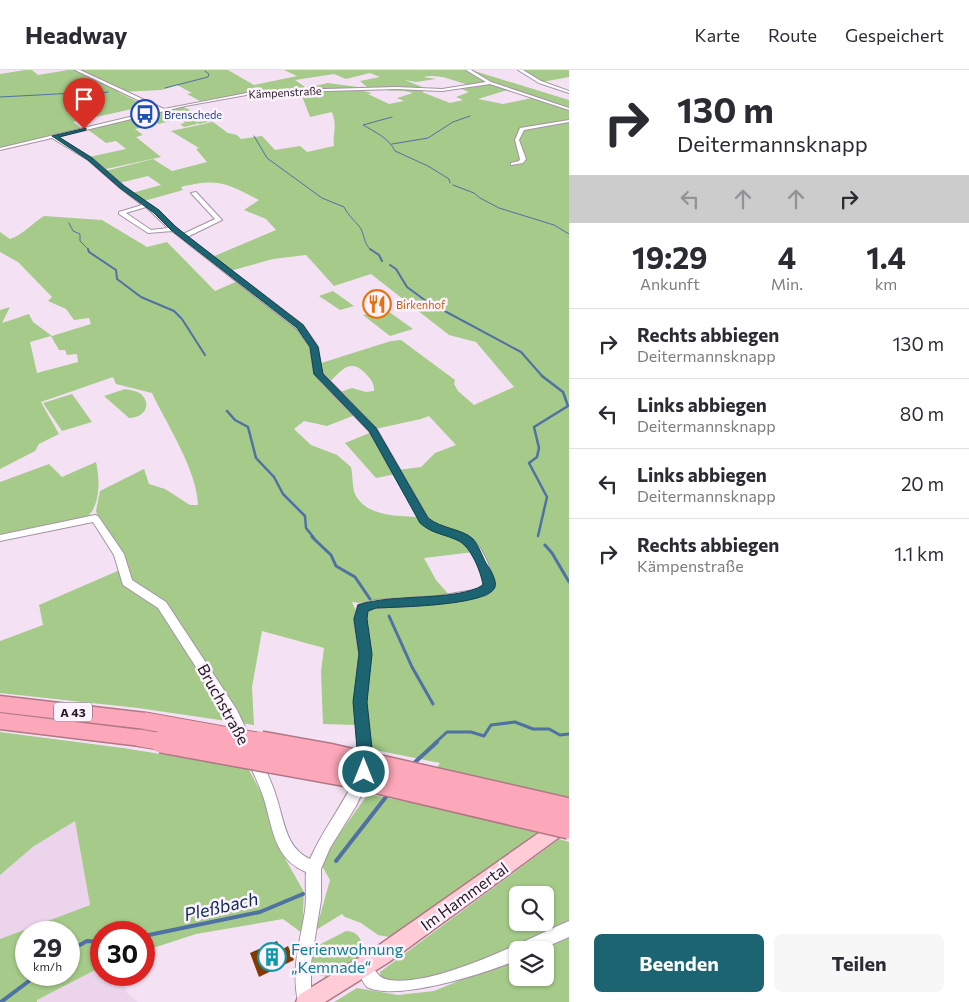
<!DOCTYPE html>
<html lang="de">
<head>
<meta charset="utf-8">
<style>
	body { margin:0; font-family:Commissioner,sans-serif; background:#f7f7f7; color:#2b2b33; height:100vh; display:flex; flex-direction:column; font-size:19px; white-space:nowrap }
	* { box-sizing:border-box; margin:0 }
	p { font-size:16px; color:#7c7c81 }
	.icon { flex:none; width:28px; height:28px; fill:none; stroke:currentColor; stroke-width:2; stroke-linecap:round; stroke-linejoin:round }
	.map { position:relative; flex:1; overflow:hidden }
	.sheet { display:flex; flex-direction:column; background:#fff; width:400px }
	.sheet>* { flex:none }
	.top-card { background:#fff; color:#2b2b33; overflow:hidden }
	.tools { position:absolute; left:509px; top:816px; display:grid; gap:10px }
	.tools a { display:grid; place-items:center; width:45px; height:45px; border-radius:8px; background:#fff; box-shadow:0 1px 4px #0004; font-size:25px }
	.speed { position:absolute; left:15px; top:851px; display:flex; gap:10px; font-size:25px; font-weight:700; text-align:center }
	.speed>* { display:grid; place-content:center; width:65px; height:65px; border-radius:50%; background:#fff; box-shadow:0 1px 4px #0004; line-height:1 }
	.speed small { font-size:12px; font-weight:400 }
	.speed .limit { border:8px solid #d22; background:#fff; color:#111 }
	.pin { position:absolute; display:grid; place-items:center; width:42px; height:42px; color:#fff; margin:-51px -21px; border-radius:50% 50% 50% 0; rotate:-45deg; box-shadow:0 0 5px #0007 }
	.pin .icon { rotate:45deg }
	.me { position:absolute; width:55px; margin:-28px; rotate:0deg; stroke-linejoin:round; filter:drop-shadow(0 0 4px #0008) }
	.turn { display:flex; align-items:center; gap:18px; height:105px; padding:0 25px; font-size:22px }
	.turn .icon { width:65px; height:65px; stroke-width:2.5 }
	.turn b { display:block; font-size:35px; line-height:42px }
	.lanes { display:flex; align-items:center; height:48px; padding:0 25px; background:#0003; justify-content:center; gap:25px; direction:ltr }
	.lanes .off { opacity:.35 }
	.eta { display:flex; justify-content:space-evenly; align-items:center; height:85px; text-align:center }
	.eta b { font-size:30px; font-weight:700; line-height:35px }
	.action { display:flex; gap:10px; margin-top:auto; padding:10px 25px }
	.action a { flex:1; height:58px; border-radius:8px; background:#1c6472; color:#fff; font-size:20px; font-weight:700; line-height:58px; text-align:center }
	.action a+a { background:#f7f7f7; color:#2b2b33 }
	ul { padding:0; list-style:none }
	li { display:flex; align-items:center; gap:15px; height:70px; padding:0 25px; border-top:1px solid #e1e1e2 }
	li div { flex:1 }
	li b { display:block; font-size:19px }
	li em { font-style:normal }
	header { display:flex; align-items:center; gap:30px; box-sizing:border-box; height:70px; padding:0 25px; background:#fff; border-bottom:1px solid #e1e1e2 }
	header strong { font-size:24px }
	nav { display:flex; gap:28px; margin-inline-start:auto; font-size:18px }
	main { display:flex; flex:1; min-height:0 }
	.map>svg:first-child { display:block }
	.built { fill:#ecd4ec }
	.green { fill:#a5ca89; fill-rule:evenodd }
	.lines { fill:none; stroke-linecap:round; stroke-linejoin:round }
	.stream-far4 { stroke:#4f71a4; stroke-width:1 }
	.stream-far3 { stroke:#4f71a4; stroke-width:2 }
	.stream-far2 { stroke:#4f71a4; stroke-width:2.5 }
	.stream-far1 { stroke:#4f71a4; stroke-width:3 }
	.stream { stroke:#4f71a4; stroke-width:4 }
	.building { fill:#853902 }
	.minor-casing { stroke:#a593a5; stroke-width:2 }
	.major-casing { stroke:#b07785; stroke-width:3 }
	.highway-casing { stroke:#b07785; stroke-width:3 }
	.minor { fill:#fff; fill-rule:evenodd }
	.major { fill:#fecbd6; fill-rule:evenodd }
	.highway { fill:#fda8ba; fill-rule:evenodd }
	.highway-bridge-far1-casing { stroke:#b07785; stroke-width:19; stroke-linecap:butt }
	.highway-bridge-casing { stroke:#b07785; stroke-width:24; stroke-linecap:butt }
	.highway-bridge-far1 { stroke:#fda8ba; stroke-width:17 }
	.highway-bridge { stroke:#fda8ba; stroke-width:21 }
	.route { fill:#1c6472; stroke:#12414a }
	.labels { text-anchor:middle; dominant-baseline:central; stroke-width:5; stroke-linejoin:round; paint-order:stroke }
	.far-street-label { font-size:11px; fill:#221b22; stroke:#fdf2fd }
	.far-transit-label { font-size:11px; fill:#164399; stroke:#fdf2fd; text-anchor:start }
	.far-food-label { font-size:11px; fill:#c56008; stroke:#fdf2fd; text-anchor:start }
	.shield { fill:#fdf2fd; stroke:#645c64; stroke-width:1 }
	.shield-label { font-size:12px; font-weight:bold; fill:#221b22 }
	.near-street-label { font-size:16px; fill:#221b22; stroke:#fdf2fd }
	.near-culture-label { font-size:16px; fill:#0d838f; stroke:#fdf2fd; text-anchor:start }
	.near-water-label { font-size:18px; font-style:italic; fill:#072c58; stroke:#fdf2fd }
</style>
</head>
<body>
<header>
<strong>Headway</strong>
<nav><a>Karte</a><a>Route</a><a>Gespeichert</a></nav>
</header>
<main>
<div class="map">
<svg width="569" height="932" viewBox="0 0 569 932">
	<rect width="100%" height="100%" fill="#f4e2f4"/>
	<g class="built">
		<polygon points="75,750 90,835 0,869 0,805 34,776"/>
		<polygon points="101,897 101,905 122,905 127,923 138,932 37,932 37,930"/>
	</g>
	<g class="green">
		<path d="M25,0H32L38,5L68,0H228L254,15L297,6L284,0H467L472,2L471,0L569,30V738L478,807L389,867L378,865L361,853L345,847L342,844L316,860L330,810L321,794L322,788L368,724L413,733L440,693L370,679L366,630L371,573L363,547L368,540L376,536L478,527L488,522L493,515L471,472C460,461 442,463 430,452L398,400L421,397L435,383L456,375L429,346L421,349L375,359L337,323L352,318L366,322L374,321C375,314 370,308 366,304C347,283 337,309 327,313L318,294L391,271L401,270L455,310L454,314L458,321L474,335L514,317L476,272L449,265L371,204L334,216L306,185L273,189L230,201L212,187L276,160L266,149L244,140L259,130C225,113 219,108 181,117L183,120L144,131L132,123L161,115L148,106L119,113L105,101L153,89L172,101L207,92L196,79L199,78L171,61L213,52L228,63L237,65L241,69L262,66L275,80L300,76L307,82L334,76C332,62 338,59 332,42L310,47L300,21L356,19L372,23L368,24L389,34L404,31L397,28L413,23C401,19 391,22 379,19L427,20L422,22L450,33L463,30L456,27L469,22L461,19L480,16C460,16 444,2 423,7L436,9L416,12L405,10L427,19L368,18L360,11L380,7L370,3L346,9L334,4L295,10L305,17L302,19L328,13L365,18L264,21L253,15L262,21L200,31L187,24L192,23L177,15L162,20L118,22L146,36L73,52L82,59L0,78V4ZM511,19L532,28L503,34L478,29Z"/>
		<polygon points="522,0 569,0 569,7 542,12"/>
		<polygon points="181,36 214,51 199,54 196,53 197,54 184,57 180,54 185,53 180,49 158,54 145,45"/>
		<polygon points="143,46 149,49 138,51 145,57 135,59 143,65 136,67 161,87 106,99 89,87 126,79 116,71 106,73 87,59"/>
		<path d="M44,146L102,150L147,177L167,172L215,221L238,211L298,257L312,277L317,306L355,345L327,356L304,351L294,359L311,375L337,385L351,397C353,405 352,417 355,424C366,447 399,446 420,447L431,460L463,469L474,482L424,488L436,510L450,526L414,529L402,527L359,533L352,532C369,566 359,618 357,655L323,654L321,602L324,578L262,561L252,617L254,655L138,638L0,623V571L43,555L39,535L129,496L98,447L96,441L100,421L144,399L149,414L165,419L190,435H198C197,400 167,355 152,323L116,314L113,307L41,332L59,364L39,374L35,381L0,399V240L10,237L2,253L29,244L33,252L52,266L91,254L89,248L74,250L66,239L48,231L52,227L18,192L0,182V162L10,169C24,164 31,154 44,146ZM51,266L59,280H65L67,285L77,284L78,292L37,303L30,272Z"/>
		<polygon points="333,221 354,236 340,240 319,226"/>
		<polygon points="385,239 413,259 390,266 363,245"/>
		<path d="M125,319C130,320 137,321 141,324C153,336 143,348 129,348L104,326Z"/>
		<polygon points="72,324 92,352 62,361 43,333"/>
		<polygon points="372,362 396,404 376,408 345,373"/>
		<path d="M96,392C100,409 101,437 85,449L0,466V412L49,394L62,407Z"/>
		<path d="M0,662L123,678L248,698L265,730L278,776L304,822L302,863L283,849L196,864L144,881V862H101V897L37,930V932H0V869L90,835L75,751L34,776L0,805ZM26,862H69V905H26Z"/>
		<path d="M559,769L569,772V855L413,916L381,908L380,902ZM518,825H545V852H518Z"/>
		<path d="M346,861C359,861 365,873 361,885L327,907L314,904C309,897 309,886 313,878Z"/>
		<polygon points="569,864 569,932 334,932 357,918 398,925 434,921 517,887 518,908 545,908 545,880 533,880"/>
	</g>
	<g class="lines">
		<g class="stream-far4">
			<polyline points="165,18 208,7 209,4 205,1"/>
			<polyline points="101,23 108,22"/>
			<polyline points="0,27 95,22"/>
			<path d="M392,47L363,55C375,62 389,68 395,81L428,96L449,109L450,113"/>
			<path d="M254,66L267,88L322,128L344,137C348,145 353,149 359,156C365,163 363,174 371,180"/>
			<polyline points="392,74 428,68 453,52 470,46"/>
			<polyline points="453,115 474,123 480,128 499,138 554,155 569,164"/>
			<polyline points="69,153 73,161 80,164 80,171 89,180"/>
		</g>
		<g class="stream-far3">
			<polyline points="88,179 89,182 116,200 117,209 141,227 174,241 182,249 205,285"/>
			<polyline points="370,179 379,185 382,191"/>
			<polyline points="390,195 396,199 407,217 426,231 521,282 543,307"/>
		</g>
		<g class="stream-far2">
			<polyline points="227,341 235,350 248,357 256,388 274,407 283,424 305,446 306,458 314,468"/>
			<polyline points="538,466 547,427 529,393 537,387 539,378 534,357 568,336 563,322 542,306"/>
		</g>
		<g class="stream-far1">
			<polyline points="312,467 331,485 336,496 355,507 370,529"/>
			<polyline points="545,475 552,483 569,512"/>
			<polyline points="389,546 412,597 433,634"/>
			<polyline points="435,673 447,662 471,662 484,666 491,655 515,652 533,659 549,659 560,665 569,664"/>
		</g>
		<g class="stream">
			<polyline points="413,694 437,672"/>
			<polyline points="336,791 389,723"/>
			<polyline points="144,866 260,842 303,824"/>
			<polyline points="69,881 87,871 101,872"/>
			<polyline points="1,932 37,905"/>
		</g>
	</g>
	<polygon class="building" points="277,871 281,880 288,876 294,890 259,907 250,883"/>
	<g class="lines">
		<defs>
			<g id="minor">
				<path d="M75,0H80L164,39L257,21L396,17L442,19L486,12L466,0H471L491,12L569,38V40L490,14L442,21L396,19L257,23L185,36L57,67L92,88L124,116L158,141L183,164L215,149L191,123L196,122L222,150L187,167L303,255L318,277L322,303L376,358L428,448C438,458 451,459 464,464C481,471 490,497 495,513L487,525L438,534L375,538L367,541L366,549L371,584L366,632L371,694L370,698L365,700L360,698L359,694L354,632L359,584L354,549L358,535L375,530L438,526L480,519L485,512C479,496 471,474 453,467C441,463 430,462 421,452L369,361L314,304L310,277L297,259L172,161L148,163L119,144V142L142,135L120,118L88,90L52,68L0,80V78L159,40ZM146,137L168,158L151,160L126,143Z"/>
				<polygon points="518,0 523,0 541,11 569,21 569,23 539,13"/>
				<polygon points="569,50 569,52 524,60 519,70 526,89 523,93 511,95 511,93 519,91 520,89 515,70 520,58"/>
				<polygon points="95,445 98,446 124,484 132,510 166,532 237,640 251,670 249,674 245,676 241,674 228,647 158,538 123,515 114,485 93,452 0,471 0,465"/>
				<path d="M254,684L259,686C265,699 272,712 276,726C284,749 285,778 310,789C323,759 344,734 357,704L362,702L367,704L369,708L356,736L330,778L321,799V830L311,893V919L314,932H298C291,898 300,873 305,841C307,828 305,815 306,802C274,789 273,759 264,729C260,716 253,703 248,690L249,686Z"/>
				<path d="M569,851V867L539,880H518V890C485,903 398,932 367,917C362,912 359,903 356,897L358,891L364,889C376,894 373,907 389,910C436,917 525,870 569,851Z"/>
			</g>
			<polygon id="major" points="563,746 569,748 569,760 389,892 325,932 296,932 299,925 375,878"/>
			<g id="highway">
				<polygon points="0,626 146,643 153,645 155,651 153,657 146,659 0,642"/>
				<polygon points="0,643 140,660 147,662 149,668 147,674 140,676 0,659"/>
			</g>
		</defs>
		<use href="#minor" class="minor-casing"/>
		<use href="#major" class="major-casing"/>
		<use href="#highway" class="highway-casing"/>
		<use href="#minor" class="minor"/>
		<use href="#major" class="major"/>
		<use href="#highway" class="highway"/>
		<defs>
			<g id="highway-bridge-far1">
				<polyline points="146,651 268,673"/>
				<polyline points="140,668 168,673"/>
			</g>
			<g id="highway-bridge">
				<polyline points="161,672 353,707 569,758"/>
				<polyline points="261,672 328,684 569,739"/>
			</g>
		</defs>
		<use href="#highway-bridge-far1" class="highway-bridge-far1-casing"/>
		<use href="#highway-bridge" class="highway-bridge-casing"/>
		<use href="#highway-bridge-far1" class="highway-bridge-far1"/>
		<use href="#highway-bridge" class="highway-bridge"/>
	</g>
	<path class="route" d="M86,58V60L59,67L92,88L124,116L159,140L176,157L303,255L318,277L323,304L376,358L428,448C442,459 463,459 473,469C478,475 482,485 486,493C490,499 497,510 495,517C489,536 395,537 376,538L368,541L367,549L372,584L367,632L372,678V702L370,707L364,709L359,707L357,702V678L353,632L359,584L354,549L358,535C393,523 456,532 483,515C481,502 471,477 459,471C445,464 432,464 420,453L369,361L314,304L310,277L297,258L171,160L154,143L120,118L88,90L52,66Z"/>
	<defs>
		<symbol id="bus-ring" viewBox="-11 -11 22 22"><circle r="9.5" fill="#fdf2fd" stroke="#1a4fb4" stroke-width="1.5"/><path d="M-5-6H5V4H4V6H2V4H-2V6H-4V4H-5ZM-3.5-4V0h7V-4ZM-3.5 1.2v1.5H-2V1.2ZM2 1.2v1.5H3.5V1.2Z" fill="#1a4fb4"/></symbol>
		<symbol id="restaurant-ring" viewBox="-11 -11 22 22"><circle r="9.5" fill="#fdf2fd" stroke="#e8710a" stroke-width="1.5"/><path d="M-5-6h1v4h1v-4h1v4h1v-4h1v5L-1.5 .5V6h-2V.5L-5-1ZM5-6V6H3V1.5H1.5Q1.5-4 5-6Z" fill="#e8710a"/></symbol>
		<symbol id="building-ring" viewBox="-11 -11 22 22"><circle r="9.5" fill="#fdf2fd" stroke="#0f9aa8" stroke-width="1.5"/><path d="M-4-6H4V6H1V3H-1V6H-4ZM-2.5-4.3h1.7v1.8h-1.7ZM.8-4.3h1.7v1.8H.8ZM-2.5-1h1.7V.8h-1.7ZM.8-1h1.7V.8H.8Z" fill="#0f9aa8"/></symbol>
	</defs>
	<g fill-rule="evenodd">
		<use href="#bus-ring" x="129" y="28" width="32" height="32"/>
		<use href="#restaurant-ring" x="361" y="218" width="32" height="32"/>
		<use href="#building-ring" x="256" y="871" width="32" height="32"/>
	</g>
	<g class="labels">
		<g class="far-street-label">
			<text transform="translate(285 22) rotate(-3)">Kämpenstraße</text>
		</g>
		<g class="far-transit-label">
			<text x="164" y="44">Brenschede</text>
		</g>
		<g class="far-food-label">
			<text x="396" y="234">Birkenhof</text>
		</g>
		<rect class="shield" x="54" y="632.5" width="38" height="19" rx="4"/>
		<g class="shield-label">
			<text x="73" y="642">A 43</text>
		</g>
		<g class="near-street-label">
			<text transform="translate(224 634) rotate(61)">Bruchstraße</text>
			<text transform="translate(464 826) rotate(-36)">Im Hammertal</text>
		</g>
		<g class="near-culture-label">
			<text x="291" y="878">Ferienwohnung<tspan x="291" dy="18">„Kemnade“</tspan></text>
		</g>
		<g class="near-water-label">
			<text transform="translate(221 836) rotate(-13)">Pleßbach</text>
		</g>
	</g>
</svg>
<div class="tools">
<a><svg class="icon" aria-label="search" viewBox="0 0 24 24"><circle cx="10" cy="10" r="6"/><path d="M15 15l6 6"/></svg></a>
<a><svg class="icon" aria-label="layers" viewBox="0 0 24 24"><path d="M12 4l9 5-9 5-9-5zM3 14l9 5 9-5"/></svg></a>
</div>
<div class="speed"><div>29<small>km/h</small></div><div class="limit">30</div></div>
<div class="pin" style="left:84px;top:59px;background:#d93025"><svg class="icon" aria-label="arrive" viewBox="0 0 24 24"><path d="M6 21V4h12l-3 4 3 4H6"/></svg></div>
<svg class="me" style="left:364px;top:702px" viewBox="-20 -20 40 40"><circle r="17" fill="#1c6472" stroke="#fff" stroke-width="3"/><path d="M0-11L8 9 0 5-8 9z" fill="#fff"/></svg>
</div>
<section class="sheet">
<div class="top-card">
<div class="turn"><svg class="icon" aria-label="right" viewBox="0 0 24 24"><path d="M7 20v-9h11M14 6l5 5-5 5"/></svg><div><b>130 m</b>Deitermannsknapp</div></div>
<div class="lanes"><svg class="icon off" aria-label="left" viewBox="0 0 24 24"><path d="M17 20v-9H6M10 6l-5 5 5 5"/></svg><svg class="icon off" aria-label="ahead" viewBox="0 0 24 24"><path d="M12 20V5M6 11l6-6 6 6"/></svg><svg class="icon off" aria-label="ahead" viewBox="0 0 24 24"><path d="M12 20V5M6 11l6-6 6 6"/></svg><svg class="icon" aria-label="right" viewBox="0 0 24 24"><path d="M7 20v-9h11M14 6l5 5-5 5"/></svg></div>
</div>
<div class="eta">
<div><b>19:29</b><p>Ankunft</p></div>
<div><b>4</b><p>Min.</p></div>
<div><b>1.4</b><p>km</p></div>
</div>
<ul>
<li><svg class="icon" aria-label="right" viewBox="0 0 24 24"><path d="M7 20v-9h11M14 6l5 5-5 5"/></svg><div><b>Rechts abbiegen</b><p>Deitermannsknapp</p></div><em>130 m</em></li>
<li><svg class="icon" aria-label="left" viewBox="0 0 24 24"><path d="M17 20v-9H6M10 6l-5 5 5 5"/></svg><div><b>Links abbiegen</b><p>Deitermannsknapp</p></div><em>80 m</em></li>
<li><svg class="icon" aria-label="left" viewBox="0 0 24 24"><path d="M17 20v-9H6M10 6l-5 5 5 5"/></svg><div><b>Links abbiegen</b><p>Deitermannsknapp</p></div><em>20 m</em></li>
<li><svg class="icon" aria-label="right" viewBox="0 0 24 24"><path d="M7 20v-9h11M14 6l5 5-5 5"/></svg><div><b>Rechts abbiegen</b><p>Kämpenstraße</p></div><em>1.1 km</em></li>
</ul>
<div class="action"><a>Beenden</a><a>Teilen</a></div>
</section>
</main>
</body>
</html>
